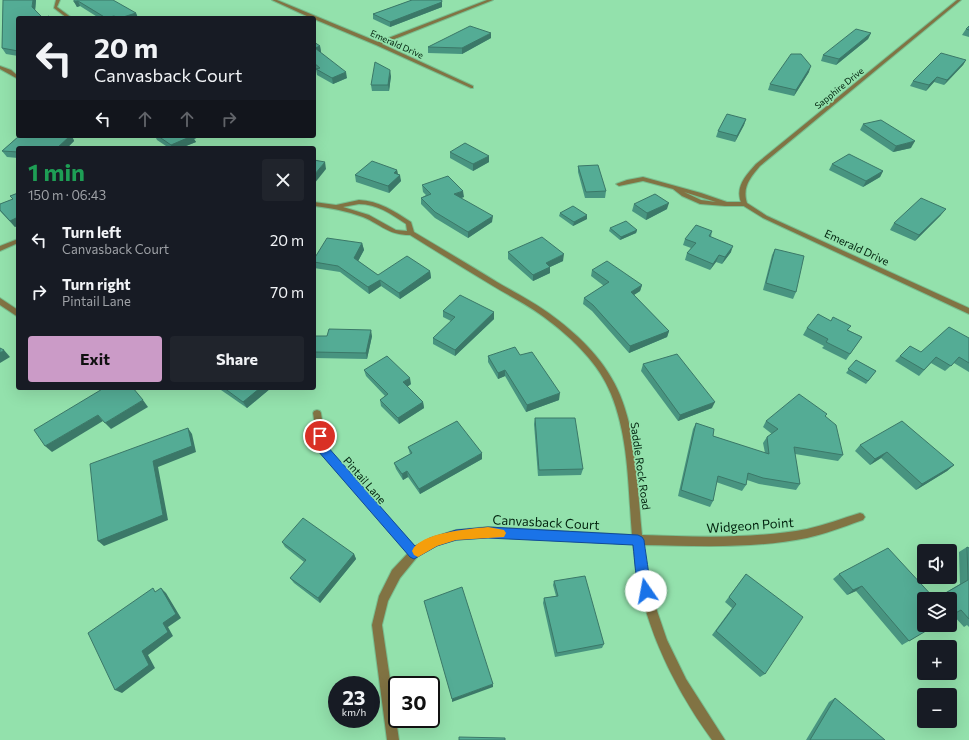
<!DOCTYPE html>
<html lang="en">
<head>
<meta charset="utf-8">
<style>
	body { margin:0; font-family:Commissioner,sans-serif; background:#20242c; color:#f1f3f6; height:100vh; display:flex; flex-direction:column; font-size:15px; white-space:nowrap }
	* { box-sizing:border-box; margin:0 }
	p { font-size:13px; color:#9ea1a6 }
	.icon { flex:none; width:22px; height:22px; fill:none; stroke:currentColor; stroke-width:2; stroke-linecap:round; stroke-linejoin:round }
	.map { position:relative; flex:1; overflow:hidden }
	.details { position:absolute; left:16px; top:146px; width:300px; height:244px; display:flex; flex-direction:column; background:#171b24; border-radius:4px; box-shadow:0 4px 16px #0002 }
	.details>* { flex:none }
	.top-card { position:absolute; left:16px; top:16px; width:300px; height:122px; border-radius:4px; box-shadow:0 4px 16px #0002; background:#171b24; color:#f1f3f6; overflow:hidden }
	.buttons { position:absolute; left:917px; top:544px; display:grid; gap:8px }
	.buttons a { display:grid; place-items:center; width:40px; height:40px; border-radius:4px; background:#171b24; box-shadow:0 4px 16px #0002; font-size:20px }
	.speed { position:absolute; left:328px; top:676px; display:flex; gap:8px; font-size:20px; font-weight:700; text-align:center }
	.speed>* { display:grid; place-content:center; width:52px; height:52px; border-radius:50%; background:#171b24; box-shadow:0 4px 16px #0002; line-height:1 }
	.speed small { font-size:10px; font-weight:400 }
	.speed .limit { border:2px solid #111; border-radius:6px; background:#fff; color:#111 }
	.pin { position:absolute; display:grid; place-items:center; width:34px; height:34px; color:#fff; margin:-17px; border:2px solid #fff; border-radius:50%; box-shadow:0 1px 4px #0007 }
	.me { position:absolute; width:44px; margin:-22px; rotate:348deg; stroke-linejoin:round; filter:drop-shadow(0 0 3px #0008) }
	.turn { display:flex; align-items:center; gap:14px; height:84px; padding:0 12px; font-size:18px }
	.turn .icon { width:52px; height:52px; stroke-width:2.5 }
	.turn b { display:block; font-size:28px; line-height:34px }
	.lanes { display:flex; align-items:center; height:38px; padding:0 12px; background:#0003; justify-content:center; gap:20px; direction:ltr }
	.lanes .off { opacity:.35 }
	.round { display:grid; place-items:center; flex:none; width:42px; height:42px; border-radius:4px; background:#20242c }
	.head { display:flex; align-items:center; justify-content:space-between; height:68px; padding:0 12px }
	h1 { font-size:24px; font-weight:700; line-height:30px; color:#1e9e55 }
	.button { display:flex; gap:8px; margin-top:auto; padding:8px 12px }
	.button a { flex:1; height:46px; border-radius:4px; background:#cb9bc7; color:#111; font-size:16px; font-weight:700; line-height:46px; text-align:center }
	.button a+a { background:#20242c; color:#f1f3f6 }
	ul { padding:0; list-style:none }
	li { display:flex; align-items:center; gap:12px; height:52px; padding:0 12px }
	li div { flex:1 }
	li b { display:block; font-size:15px }
	li em { font-style:normal }
	.map>svg:first-child { display:block }
	.lines { fill:none; stroke-linecap:round; stroke-linejoin:round }
	.lane-casing { stroke:#79bf90; stroke-width:2 }
	.street-casing { stroke:#79bf90; stroke-width:2 }
	.lane { fill:#817343; fill-rule:evenodd }
	.street { fill:#817343; fill-rule:evenodd }
	.wall { fill:#489480 }
	.shaded-wall { fill:#3b7868 }
	.building { fill:#54ac95; stroke:#3b7868 }
	.route { fill:#1a73e8; stroke:#114b97 }
	.slow { fill:#f59e0b }
	.labels { text-anchor:middle; dominant-baseline:central; stroke-width:3.5; stroke-linejoin:round; paint-order:stroke }
	.far-street-label { font-size:9px; fill:#01220e; stroke:#93e1ac }
	.street-label { font-size:11px; fill:#01220e; stroke:#93e1ac }
	.near-street-label { font-size:13px; fill:#01220e; stroke:#93e1ac }
</style>
</head>
<body>
<div class="map">
<svg width="969" height="740" viewBox="0 0 969 740">
	<rect width="100%" height="100%" fill="#93e1ac"/>
	<g class="lines">
		<defs>
			<path id="lane" d="M643,177L701,193L727,202H744L747,204L744,206H725L700,204L682,196L673,189L643,181L619,186L616,184L627,180ZM684,192L716,202L701,200Z"/>
			<g id="street">
				<polygon points="56,0 60,0 57,7 72,18 67,18 54,8"/>
				<polygon points="272,0 277,0 378,42 487,0 493,0 382,44 473,86 473,88 471,88 376,45 314,19 314,18 311,18"/>
				<path d="M957,0H961L760,166C750,178 742,187 747,203L767,216L969,308V314L763,218L742,205C734,188 745,176 756,164Z"/>
				<polygon points="0,66 11,70 18,76 18,79 0,69"/>
				<path d="M359,200C379,201 394,211 411,222L414,232C442,249 470,265 497,282C516,293 537,304 554,317C581,337 607,363 620,395C638,439 637,489 642,535C697,537 753,539 807,529C825,525 843,518 860,513L863,514L865,517L863,520L860,521C843,527 825,534 807,538C753,549 698,546 643,545L647,577L653,599L667,640L686,679L725,740H712C670,682 639,616 633,544L488,537L456,540L436,545L418,556L400,578L388,601L382,625L399,740H387L372,625L379,596L392,570L408,553L319,451L313,413L314,411L317,410L320,411L321,413L326,447L415,547L431,538L456,530L488,527L632,535C628,488 629,438 611,394C599,364 574,340 549,321C532,307 511,297 493,286C465,269 437,252 410,235C388,235 382,225 363,217C347,211 331,208 314,206V202L336,205ZM359,204C377,204 391,214 406,224L407,231L396,230L369,215L343,207Z"/>
				<polygon points="18,239 18,243 0,251 0,246"/>
				<polygon points="0,298 18,310 18,317 0,305"/>
			</g>
		</defs>
		<use href="#lane" class="lane-casing"/>
		<use href="#street" class="street-casing"/>
		<use href="#lane" class="lane"/>
		<use href="#street" class="street"/>
	</g>
	<g class="wall">
		<polygon points="3,0 36,0 35,10 43,18 49,16 50,18 18,18 18,56 6,54 2,48"/>
		<polygon points="74,0 136,13 138,18 99,18 80,6 77,7"/>
		<polygon points="412,0 443,0 441,1 442,7 390,27 373,19 373,14"/>
		<polygon points="969,26 969,37 962,35 966,29"/>
		<polygon points="871,33 868,39 836,65 821,61 823,55"/>
		<polygon points="491,38 462,54 428,53 428,47"/>
		<polygon points="314,42 320,46 321,52 320,52 347,78 333,84 317,75 316,69 314,68"/>
		<polygon points="966,60 963,65 944,85 934,82 926,91 910,86 913,81"/>
		<polygon points="809,72 794,96 768,90 770,84"/>
		<polygon points="391,76 389,91 372,91 371,85"/>
		<polygon points="746,119 744,125 735,142 716,137 718,131"/>
		<polygon points="863,124 911,148 893,152 860,130"/>
		<polygon points="19,136 72,136 74,141 67,148 18,148 18,158 7,157 2,151"/>
		<polygon points="155,136 201,136 194,139 196,142 181,148 169,148 157,140"/>
		<polygon points="450,152 489,156 489,162 473,171 450,158"/>
		<polygon points="832,164 883,171 880,177 863,187 829,170"/>
		<polygon points="578,166 606,191 605,198 585,198 578,172"/>
		<polygon points="397,170 398,174 401,181 389,193 356,182 355,175"/>
		<polygon points="422,185 464,197 461,198 492,222 468,238 435,218 421,204 421,198 426,195 423,192"/>
		<polygon points="18,193 15,227 0,211 0,204 13,199 10,196"/>
		<polygon points="634,204 667,209 646,220 632,211"/>
		<polygon points="560,213 587,219 573,226 559,216"/>
		<polygon points="941,215 915,241 890,230 894,223"/>
		<polygon points="610,228 637,230 636,233 620,240 609,231"/>
		<polygon points="712,231 711,237 731,252 722,264 716,262 710,270 685,260 687,253 691,248 683,245 685,239"/>
		<polygon points="362,243 364,250 358,261 378,275 430,271 431,278 400,299 381,286 369,294 340,272 314,268 314,259"/>
		<polygon points="775,249 796,292 793,299 763,290 772,255"/>
		<polygon points="508,252 563,261 550,267 550,273 533,281 508,259"/>
		<polygon points="592,270 642,285 640,291 634,295 669,331 667,337 629,353 592,311 583,304 584,298 604,286 591,276"/>
		<polygon points="443,311 494,319 455,356 433,344 433,338 451,321 443,317"/>
		<polygon points="831,321 851,326 848,330 862,337 846,360 822,348 824,346 803,335 807,328"/>
		<polygon points="314,336 372,336 367,359 314,358"/>
		<polygon points="969,338 969,372 954,363 945,371 931,363 919,376 895,361 900,356 921,352"/>
		<polygon points="520,355 559,400 526,412 505,376 498,379 488,362 488,356"/>
		<polygon points="856,360 876,371 866,384 846,373"/>
		<polygon points="643,364 712,408 678,421 641,371"/>
		<polygon points="364,370 411,384 407,387 423,402 424,408 399,424 381,406 380,400 385,396 366,376"/>
		<polygon points="220,388 271,388 247,408 221,390"/>
		<polygon points="825,417 843,455 838,461 795,454 800,484 796,490 759,484 747,480 746,485 742,491 716,482 713,501 710,507 678,496 693,429 696,423 713,436 765,453 763,443 767,437 772,434 763,427 766,421"/>
		<polygon points="535,418 583,469 581,475 538,476 534,424"/>
		<polygon points="860,445 954,465 947,471 916,490 881,458 870,465 855,451"/>
		<polygon points="408,447 482,459 420,494 408,477 403,480 396,469 394,463 410,454"/>
		<polygon points="282,542 354,554 356,559 320,603 294,583 290,578 304,562 285,547"/>
		<polygon points="967,547 969,548 969,627 967,625 964,627 953,615 902,645 856,591 847,595 833,579 839,574 935,599 960,584 959,552"/>
		<polygon points="746,574 765,674 760,677 712,635 732,608 725,602"/>
		<polygon points="554,581 604,644 602,648 555,657 543,603 544,598 556,596 553,585"/>
		<polygon points="835,698 885,740 806,740 829,702"/>
	</g>
	<g class="shaded-wall">
		<polygon points="33,0 36,0 35,12 32,7"/>
		<polygon points="78,1 80,6 77,7 74,2"/>
		<polygon points="442,2 442,7 390,27 390,22"/>
		<polygon points="136,13 138,18 120,18"/>
		<polygon points="114,16 115,18 106,18"/>
		<polygon points="491,33 491,38 462,54 462,48"/>
		<polygon points="871,33 868,39 836,65 839,59"/>
		<polygon points="320,46 321,52 316,53 315,48"/>
		<polygon points="966,60 963,65 944,85 947,80"/>
		<polygon points="811,66 809,72 794,96 796,90"/>
		<polygon points="390,70 391,76 389,91 388,85"/>
		<polygon points="346,72 347,78 333,84 332,78"/>
		<polygon points="937,77 934,82 926,91 929,85"/>
		<polygon points="746,119 744,125 735,142 737,136"/>
		<polygon points="70,136 72,136 74,141 67,148 57,148"/>
		<polygon points="191,136 201,136 194,139 196,142 181,148 172,148 171,145"/>
		<polygon points="915,141 911,148 893,152 896,146"/>
		<polygon points="489,156 489,162 473,171 473,164"/>
		<polygon points="325,162 326,169 314,184 314,175"/>
		<polygon points="397,170 398,176 394,173"/>
		<polygon points="883,171 880,177 863,187 866,181"/>
		<polygon points="400,175 401,181 389,193 388,186"/>
		<polygon points="463,191 464,197 454,200 454,194"/>
		<polygon points="669,203 667,209 646,220 647,213"/>
		<polygon points="946,209 941,215 915,241 919,235"/>
		<polygon points="587,215 587,219 573,226 574,222"/>
		<polygon points="493,216 492,222 468,238 468,232"/>
		<polygon points="18,217 18,226 15,227 10,221"/>
		<polygon points="314,222 316,228 314,231"/>
		<polygon points="637,230 636,233 620,240 621,237"/>
		<polygon points="362,243 364,250 356,265 354,258"/>
		<polygon points="733,246 731,252 722,264 725,257"/>
		<polygon points="564,254 563,261 550,267 550,273 533,281 533,275 546,263"/>
		<polygon points="719,255 716,262 710,270 713,264"/>
		<polygon points="430,271 431,278 400,299 399,293"/>
		<polygon points="380,280 381,286 369,294 368,287"/>
		<polygon points="642,285 640,291 629,298 631,292"/>
		<polygon points="494,312 494,319 455,356 455,350"/>
		<polygon points="371,330 372,336 367,359 366,353"/>
		<polygon points="669,331 667,337 629,353 630,346"/>
		<polygon points="4,350 10,357 0,363 0,353"/>
		<polygon points="505,370 505,376 498,379 498,373"/>
		<polygon points="410,378 411,384 404,389 403,382"/>
		<polygon points="260,388 271,388 247,408 243,402"/>
		<polygon points="560,393 559,400 526,412 527,405"/>
		<polygon points="143,400 148,407 111,429 105,423"/>
		<polygon points="423,402 424,408 399,424 398,418"/>
		<polygon points="715,402 712,408 678,421 680,415"/>
		<polygon points="98,415 103,421 52,452 45,446"/>
		<polygon points="188,428 192,434 196,452 158,467 168,520 104,546 98,541 153,461"/>
		<polygon points="887,452 881,458 870,465 875,459"/>
		<polygon points="482,453 482,459 420,494 419,489"/>
		<polygon points="954,465 947,471 916,490 922,484"/>
		<polygon points="407,471 408,477 403,480 402,474"/>
		<polygon points="354,554 356,559 320,603 318,598"/>
		<polygon points="862,586 856,591 847,595 853,590"/>
		<polygon points="161,588 166,593 181,618 168,627 173,636 148,655 155,668 122,693 115,690 142,651 163,623"/>
		<polygon points="493,684 493,687 452,702 452,699"/>
	</g>
	<g class="building">
		<polygon points="3,0 33,0 32,7 43,18 49,16 50,18 18,18 18,51 2,48"/>
		<polygon points="74,0 113,0 136,13 120,18 118,18 114,16 106,18 78,1 74,2"/>
		<polygon points="412,0 441,0 442,2 390,22 373,14"/>
		<polygon points="470,26 491,33 462,48 428,47"/>
		<polygon points="969,26 969,30 966,29"/>
		<polygon points="856,29 871,33 839,59 823,55"/>
		<polygon points="314,42 320,46 315,48 346,72 332,78 316,69 320,68 314,63"/>
		<polygon points="941,53 966,60 947,80 937,77 929,85 913,81"/>
		<polygon points="791,54 801,54 811,66 796,90 770,84"/>
		<polygon points="375,62 390,70 388,85 371,85"/>
		<polygon points="727,114 746,119 737,136 718,131"/>
		<polygon points="881,120 915,141 896,146 863,124"/>
		<polygon points="19,136 70,136 57,148 18,148 18,152 2,151"/>
		<polygon points="158,136 192,136 171,145"/>
		<polygon points="465,143 489,156 473,164 450,152"/>
		<polygon points="849,154 883,171 866,181 832,164"/>
		<polygon points="314,160 325,162 314,175"/>
		<polygon points="372,161 397,170 394,173 400,175 388,186 355,175"/>
		<polygon points="598,165 606,191 586,192 578,166"/>
		<polygon points="448,176 463,191 454,194 493,216 468,232 435,212 421,198 431,194 422,185"/>
		<polygon points="18,193 18,217 10,221 0,210 0,204 13,199 10,196"/>
		<polygon points="655,194 669,203 647,213 634,204"/>
		<polygon points="921,198 946,209 919,235 894,223"/>
		<polygon points="573,206 587,215 574,222 560,213"/>
		<polygon points="626,221 637,230 621,237 610,228"/>
		<polygon points="696,225 712,231 709,236 733,246 725,257 719,255 713,264 687,253 696,243 685,239"/>
		<polygon points="542,237 564,254 546,263 550,267 533,275 508,252"/>
		<polygon points="327,238 362,243 354,258 378,275 407,256 430,271 399,293 380,280 368,287 338,266 314,262 314,259"/>
		<polygon points="775,249 804,256 796,292 766,283"/>
		<polygon points="607,261 642,285 631,292 669,331 630,346 593,305 584,298 609,282 592,270"/>
		<polygon points="460,295 494,312 455,350 433,338 455,317 443,311"/>
		<polygon points="818,314 831,321 833,317 851,326 847,330 862,337 850,354 826,342 828,339 807,328"/>
		<polygon points="949,327 969,338 969,363 959,357 951,366 936,357 924,370 900,356 910,346 921,352"/>
		<polygon points="329,329 371,330 366,353 314,352 314,336 327,336"/>
		<polygon points="515,347 520,355 532,352 560,393 527,405 505,370 498,373 488,356"/>
		<polygon points="0,348 4,350 0,353"/>
		<polygon points="677,354 715,402 680,415 643,364"/>
		<polygon points="387,356 410,378 403,382 423,402 398,418 380,400 388,394 364,370"/>
		<polygon points="856,360 876,371 868,381 848,369"/>
		<polygon points="104,388 133,388 143,400 105,423 98,415 45,446 34,430"/>
		<polygon points="224,388 260,388 243,402"/>
		<polygon points="799,394 827,414 825,416 836,425 843,455 794,447 800,484 763,478 748,473 746,485 718,476 713,501 681,490 696,423 714,429 713,436 769,454 767,437 778,429 766,421"/>
		<polygon points="535,418 575,418 583,469 539,470"/>
		<polygon points="457,421 482,453 419,489 407,471 402,474 394,463 412,453 408,447"/>
		<polygon points="902,421 954,465 922,484 887,452 875,459 860,445"/>
		<polygon points="188,428 192,446 153,461 163,515 98,541 90,464"/>
		<polygon points="303,518 354,554 318,598 290,578 306,560 282,542"/>
		<polygon points="967,547 969,548 969,619 961,610 950,616 950,599 924,599 924,625 936,625 909,641 862,586 853,590 839,574 888,548 935,599 968,580"/>
		<polygon points="746,574 803,617 765,674 716,631 736,604 729,597"/>
		<polygon points="585,576 604,644 557,653 544,598 558,596 554,581"/>
		<polygon points="462,587 493,684 452,699 424,601"/>
		<polygon points="153,588 155,592 161,588 176,614 163,623 168,632 142,651 149,665 115,690 88,633"/>
		<polygon points="835,698 885,740 810,740"/>
		<polygon points="459,737 505,738 505,740 459,740"/>
	</g>
	<path class="route" d="M320,432L325,436L327,446L415,546L430,538L456,530L488,527L638,535L642,537L644,540C645,550 652,589 650,595L646,597L641,595C635,579 635,562 633,545L488,538L456,540L437,546L414,559L410,557L318,451L315,436Z"/>
	<path class="slow" d="M488,527L504,530L506,533L504,537L456,540L437,546L418,557L414,555L412,551C420,532 470,529 488,527Z"/>
	<g class="labels">
		<g class="far-street-label">
			<text transform="translate(397 44) rotate(24)">Emerald Drive</text>
			<text transform="translate(839 88) rotate(-39)">Sapphire Drive</text>
		</g>
		<g class="street-label">
			<text transform="translate(857 247) rotate(25)">Emerald Drive</text>
			<text transform="translate(641 466) rotate(82)">Saddle Rock Road</text>
			<text transform="translate(365 480) rotate(49)">Pintail Lane</text>
		</g>
		<g class="near-street-label">
			<text transform="translate(546 522) rotate(3)">Canvasback Court</text>
			<text transform="translate(750 525) rotate(-4)">Widgeon Point</text>
		</g>
	</g>
</svg>
<div class="buttons">
<a><svg class="icon" aria-label="sound" viewBox="0 0 24 24"><path d="M4 9h4l5-4v14l-5-4H4zM17 9q2 3 0 6"/></svg></a>
<a><svg class="icon" aria-label="layers" viewBox="0 0 24 24"><path d="M12 4l9 5-9 5-9-5zM3 14l9 5 9-5"/></svg></a>
<a>+</a>
<a>−</a>
</div>
<div class="speed"><div>23<small>km/h</small></div><div class="limit">30</div></div>
<div class="pin" style="left:320px;top:436px;background:#d93025"><svg class="icon" aria-label="arrive" viewBox="0 0 24 24"><path d="M6 21V4h12l-3 4 3 4H6"/></svg></div>
<svg class="me" style="left:646px;top:591px" viewBox="-20 -20 40 40"><circle r="19" fill="#fff"/><path d="M0-13L10 11 0 6-10 11z" fill="#1a73e8"/></svg>
<div class="top-card">
<div class="turn"><svg class="icon" aria-label="left" viewBox="0 0 24 24"><path d="M17 20v-9H6M10 6l-5 5 5 5"/></svg><div><b>20 m</b>Canvasback Court</div></div>
<div class="lanes"><svg class="icon" aria-label="left" viewBox="0 0 24 24"><path d="M17 20v-9H6M10 6l-5 5 5 5"/></svg><svg class="icon off" aria-label="ahead" viewBox="0 0 24 24"><path d="M12 20V5M6 11l6-6 6 6"/></svg><svg class="icon off" aria-label="ahead" viewBox="0 0 24 24"><path d="M12 20V5M6 11l6-6 6 6"/></svg><svg class="icon off" aria-label="right" viewBox="0 0 24 24"><path d="M7 20v-9h11M14 6l5 5-5 5"/></svg></div>
</div>
<section class="details">
<div class="head"><div><h1>1 min</h1><p>150 m · 06:43</p></div><a class="round"><svg class="icon" aria-label="close" viewBox="0 0 24 24"><path d="M6 6l12 12M18 6L6 18"/></svg></a></div>
<ul>
<li><svg class="icon" aria-label="left" viewBox="0 0 24 24"><path d="M17 20v-9H6M10 6l-5 5 5 5"/></svg><div><b>Turn left</b><p>Canvasback Court</p></div><em>20 m</em></li>
<li><svg class="icon" aria-label="right" viewBox="0 0 24 24"><path d="M7 20v-9h11M14 6l5 5-5 5"/></svg><div><b>Turn right</b><p>Pintail Lane</p></div><em>70 m</em></li>
</ul>
<div class="button"><a>Exit</a><a>Share</a></div>
</section>
</div>
</body>
</html>
